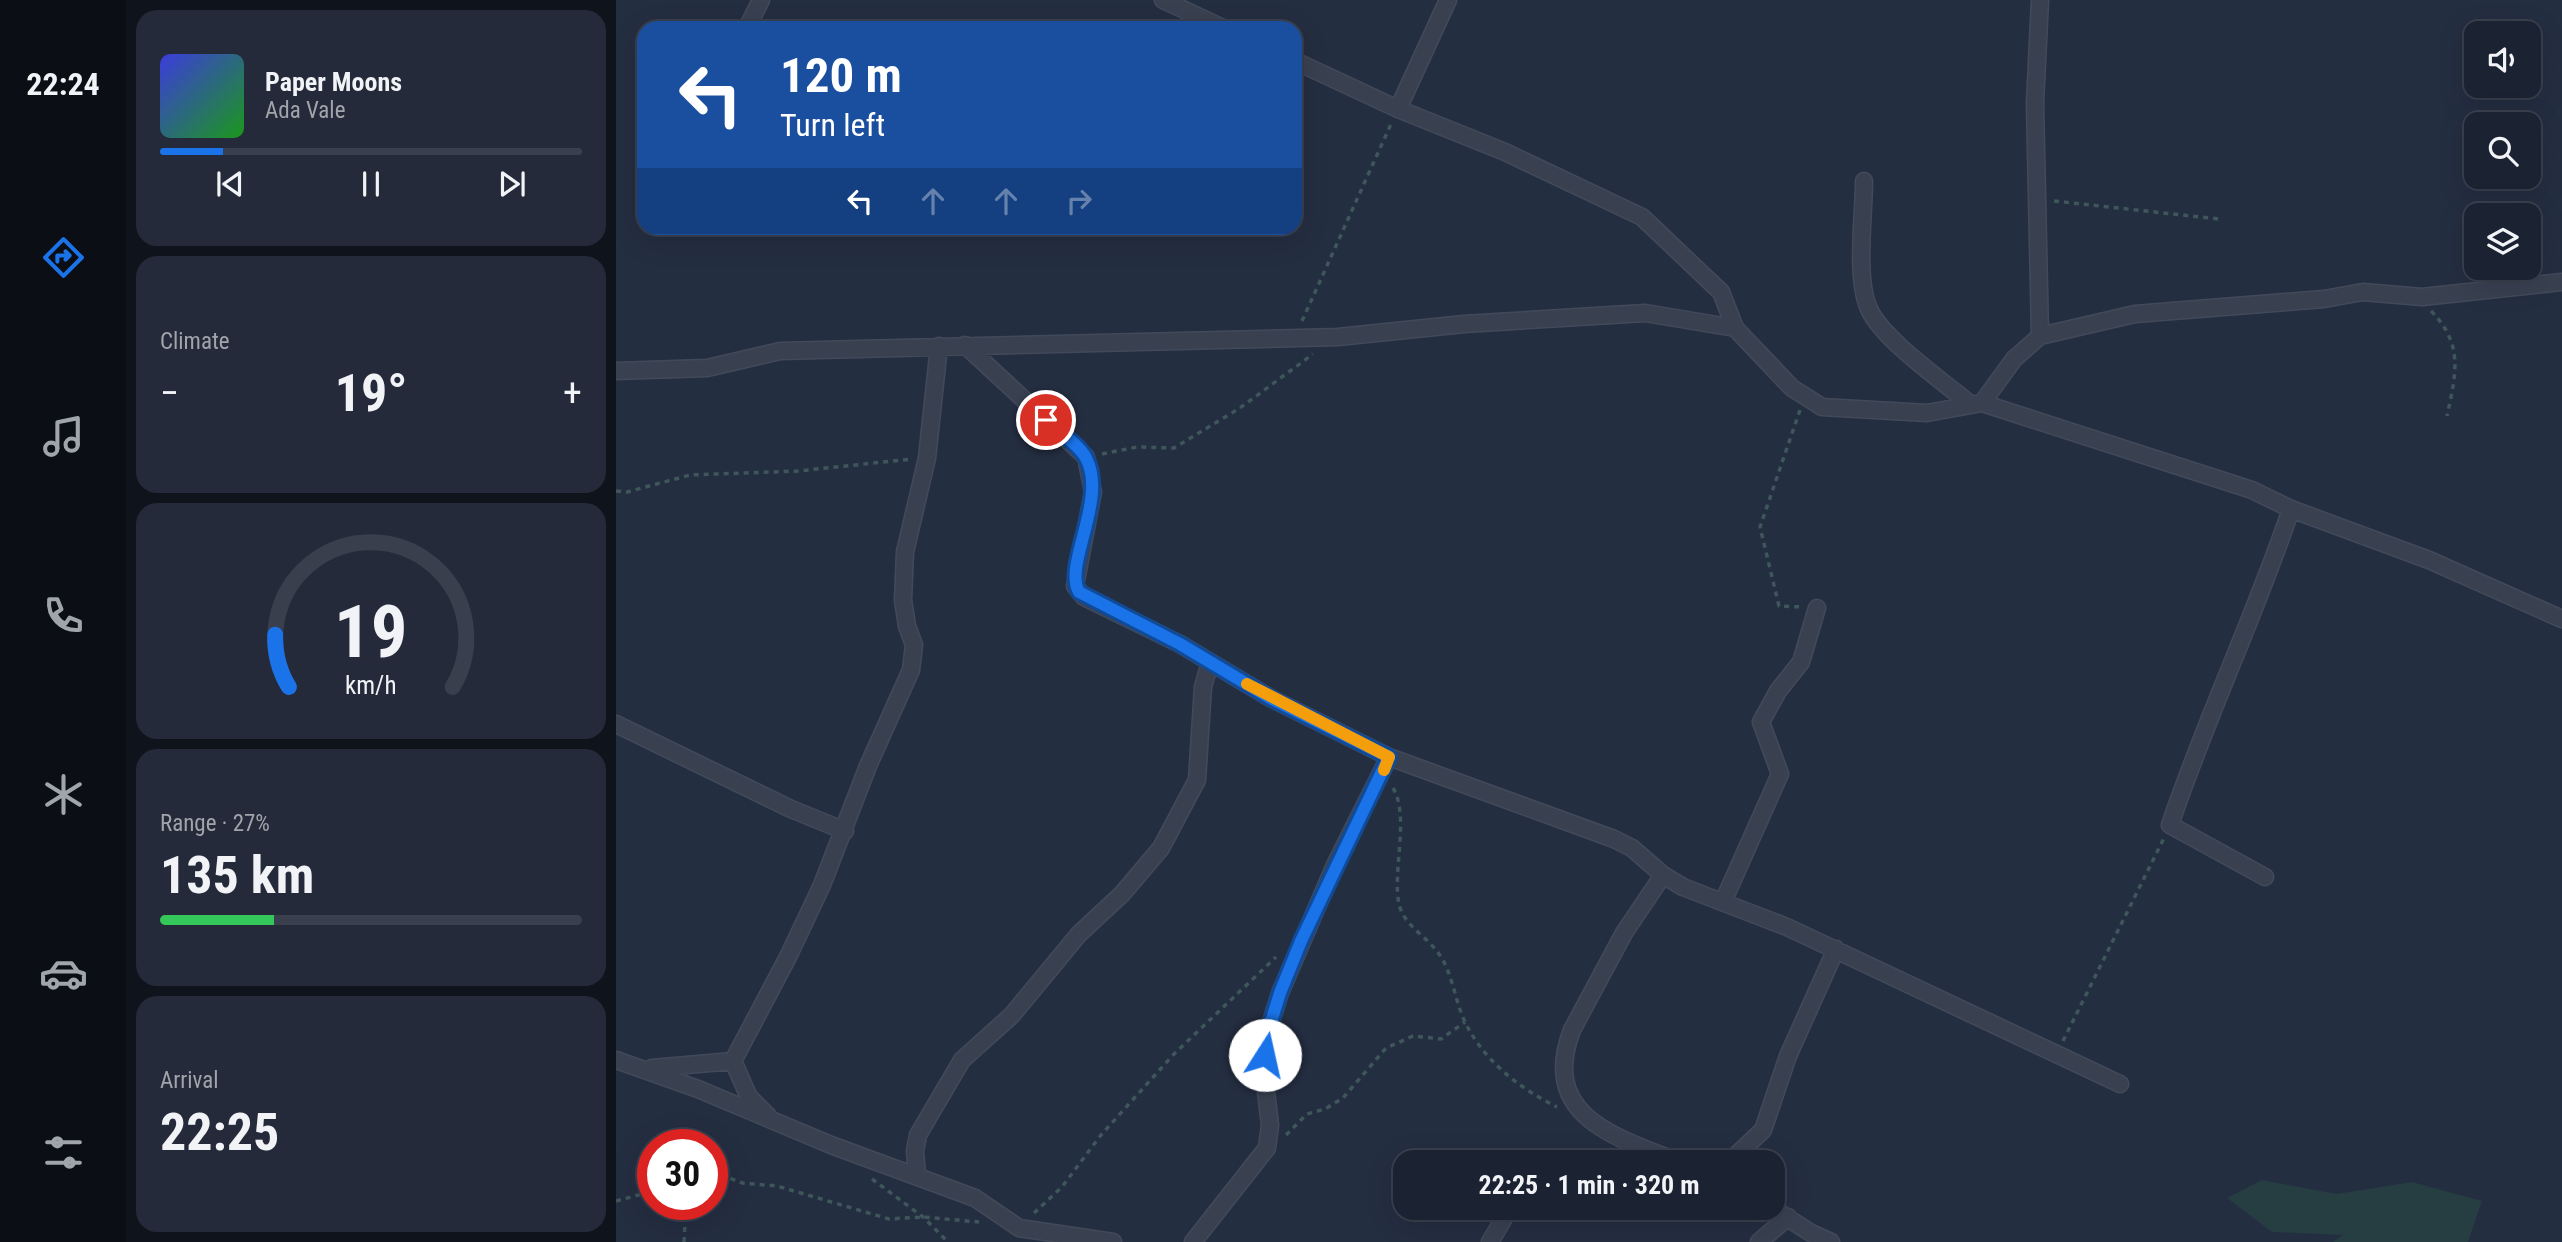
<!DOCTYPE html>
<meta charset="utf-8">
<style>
:root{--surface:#1b2231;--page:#242a39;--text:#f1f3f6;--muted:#a0a4ab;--line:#393f4d;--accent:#1a73e8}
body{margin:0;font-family:"Roboto Condensed",sans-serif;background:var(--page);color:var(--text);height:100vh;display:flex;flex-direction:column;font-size:26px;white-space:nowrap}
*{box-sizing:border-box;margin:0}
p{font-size:23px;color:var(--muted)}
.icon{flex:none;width:38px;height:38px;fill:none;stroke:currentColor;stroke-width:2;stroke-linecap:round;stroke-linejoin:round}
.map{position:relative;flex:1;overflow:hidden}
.drawer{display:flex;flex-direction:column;gap:10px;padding:10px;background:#0f131b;width:490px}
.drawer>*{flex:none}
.banner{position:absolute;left:21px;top:21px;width:665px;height:214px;border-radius:21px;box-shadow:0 7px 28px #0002,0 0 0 2px var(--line);background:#1a4fa0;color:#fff;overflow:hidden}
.fabs{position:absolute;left:1848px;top:21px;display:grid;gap:14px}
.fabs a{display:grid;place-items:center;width:77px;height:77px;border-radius:14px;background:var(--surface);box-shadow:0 7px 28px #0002,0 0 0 2px var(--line);font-size:35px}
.speed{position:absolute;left:21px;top:1129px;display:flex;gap:14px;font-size:35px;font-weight:700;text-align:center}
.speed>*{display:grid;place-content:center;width:91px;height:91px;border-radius:50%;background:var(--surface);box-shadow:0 7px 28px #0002,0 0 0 2px var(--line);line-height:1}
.speed .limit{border:10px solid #d22;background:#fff;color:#111}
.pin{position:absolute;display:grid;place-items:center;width:60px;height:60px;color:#fff;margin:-30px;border:4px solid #fff;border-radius:50%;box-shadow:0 2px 7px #0007}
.me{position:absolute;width:77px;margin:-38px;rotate:10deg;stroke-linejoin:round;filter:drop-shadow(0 0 5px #0008)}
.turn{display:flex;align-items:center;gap:24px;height:147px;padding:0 28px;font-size:32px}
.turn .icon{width:91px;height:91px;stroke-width:2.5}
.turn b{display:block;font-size:49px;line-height:60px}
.lanes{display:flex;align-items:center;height:66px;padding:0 28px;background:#0003;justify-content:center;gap:35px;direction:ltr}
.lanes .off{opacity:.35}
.big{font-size:52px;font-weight:700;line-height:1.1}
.drawer .tile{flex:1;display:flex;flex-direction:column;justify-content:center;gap:10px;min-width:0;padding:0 24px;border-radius:21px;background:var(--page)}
.drawer .dial{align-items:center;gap:0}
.dial svg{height:182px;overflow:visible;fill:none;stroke:var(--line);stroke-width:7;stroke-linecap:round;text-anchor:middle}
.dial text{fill:var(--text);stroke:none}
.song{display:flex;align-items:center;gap:21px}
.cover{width:84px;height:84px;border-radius:10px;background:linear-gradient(135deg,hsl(240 70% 55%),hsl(120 70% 35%))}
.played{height:7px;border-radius:4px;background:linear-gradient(90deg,var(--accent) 15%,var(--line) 15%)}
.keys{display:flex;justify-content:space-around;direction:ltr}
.heat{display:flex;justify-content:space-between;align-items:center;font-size:38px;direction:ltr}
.charge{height:10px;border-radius:5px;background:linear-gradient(90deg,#34c759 27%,var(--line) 0)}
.trip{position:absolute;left:777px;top:1150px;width:392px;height:70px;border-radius:21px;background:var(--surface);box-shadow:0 7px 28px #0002,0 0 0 2px var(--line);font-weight:700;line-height:70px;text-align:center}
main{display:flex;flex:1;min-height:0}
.dock{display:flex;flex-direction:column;width:126px;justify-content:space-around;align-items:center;background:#0b0e14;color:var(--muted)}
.dock .icon{width:49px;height:49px}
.dock .on{color:var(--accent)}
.dock b{font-size:32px;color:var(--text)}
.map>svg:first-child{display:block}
</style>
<main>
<nav class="dock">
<b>22:24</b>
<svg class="icon on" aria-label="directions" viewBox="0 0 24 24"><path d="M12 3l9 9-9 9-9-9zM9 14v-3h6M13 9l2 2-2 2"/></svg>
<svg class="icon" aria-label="music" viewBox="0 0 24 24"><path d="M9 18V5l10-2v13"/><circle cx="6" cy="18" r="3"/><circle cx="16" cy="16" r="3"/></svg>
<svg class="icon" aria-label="phone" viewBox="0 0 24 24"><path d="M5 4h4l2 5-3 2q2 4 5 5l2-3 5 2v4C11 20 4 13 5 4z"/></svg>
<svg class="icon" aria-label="climate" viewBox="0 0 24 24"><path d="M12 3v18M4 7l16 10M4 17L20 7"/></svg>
<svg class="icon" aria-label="car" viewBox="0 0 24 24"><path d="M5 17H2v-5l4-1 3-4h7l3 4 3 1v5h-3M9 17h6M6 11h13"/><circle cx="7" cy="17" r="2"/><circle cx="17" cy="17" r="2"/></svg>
<svg class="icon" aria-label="filters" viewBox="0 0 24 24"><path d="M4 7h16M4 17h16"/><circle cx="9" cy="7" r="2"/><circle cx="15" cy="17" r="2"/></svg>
</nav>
<section class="drawer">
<div class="tile">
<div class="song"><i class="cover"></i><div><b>Paper Moons</b><p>Ada Vale</p></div></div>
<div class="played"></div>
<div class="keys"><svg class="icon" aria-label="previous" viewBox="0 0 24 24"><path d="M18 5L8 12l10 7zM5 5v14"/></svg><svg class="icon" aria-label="pause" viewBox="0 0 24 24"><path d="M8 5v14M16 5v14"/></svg><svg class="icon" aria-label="next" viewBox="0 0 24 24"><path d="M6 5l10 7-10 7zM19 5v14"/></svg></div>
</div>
<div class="tile"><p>Climate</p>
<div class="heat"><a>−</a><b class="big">19°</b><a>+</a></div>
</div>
<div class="tile dial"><svg viewBox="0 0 100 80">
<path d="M14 69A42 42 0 1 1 86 69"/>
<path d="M14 69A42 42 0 0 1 8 46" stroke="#1a73e8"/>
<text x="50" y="56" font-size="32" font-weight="700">19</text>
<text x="50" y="72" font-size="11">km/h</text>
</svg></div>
<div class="tile"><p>Range · 27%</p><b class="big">135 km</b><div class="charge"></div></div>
<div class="tile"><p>Arrival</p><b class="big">22:25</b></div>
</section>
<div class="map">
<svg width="1946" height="1242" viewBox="0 0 1946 1242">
<rect width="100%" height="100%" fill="#242e41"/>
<!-- green -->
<path fill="#263d42" d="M1646,1180L1720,1194L1796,1182L1866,1201L1852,1242H1717L1727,1235L1656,1232L1611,1198Z"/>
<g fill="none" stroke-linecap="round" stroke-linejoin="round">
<defs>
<path id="street" d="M547,0L607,28
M131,28L145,0
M679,61L782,109L889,152L1026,217L1105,292L1119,328
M782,109L832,0
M1248,181C1248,216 1239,278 1253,309C1266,339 1328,382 1354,404
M1424,336L1419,103L1424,0
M349,345L470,457L477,492L459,586L468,597L564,644L656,699L773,757L998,839L1016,848L1047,875L1067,887L1171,927L1504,1084
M0,371L91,368L164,351L722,337L848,324L1029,313L1119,328L1176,388L1206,407L1311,413L1366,403L1398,359L1424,336L1519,314L1708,299L1747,292L1806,297L1946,282
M1366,403L1636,490L1675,509L1813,560L1946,619
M0,724L175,809L229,831
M1047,875L1008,933L956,1030C923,1116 999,1137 1063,1162
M1649,877L1554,825C1590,718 1639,616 1675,509
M1107,902L1164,774L1145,722L1162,691L1185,662L1201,608
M0,1060L82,1089L215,1145L359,1198L403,1228L497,1242
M36,1068L117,1061
M152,1116L133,1097L117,1061L172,957L206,885L252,766L295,670L298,645L291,626L287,600L289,552L311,458L323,346
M1113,1162L1147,1130L1172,1056L1220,949
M301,1175L299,1151L302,1135L346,1060L396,1015L463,934L506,894L545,848L581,780L587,687L594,662
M1156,1208L1195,1233L1215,1242
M577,1242L651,1148L654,1125L648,1075L651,1035L664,993L719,865L773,757
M874,1242L894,1208
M1143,1242L1172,1217"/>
</defs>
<!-- street casing -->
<use href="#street" stroke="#424a5a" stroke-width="19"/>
<!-- path -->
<path stroke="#3f565a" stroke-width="3.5" stroke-dasharray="5 5" stroke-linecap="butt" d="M1438,201L1603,219
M1815,311C1848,344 1840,374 1831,416
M686,321L775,124
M1184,410L1144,527L1163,606L1186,607
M486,454L521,447L558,448L624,408L697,354
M0,491L11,492L74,475L182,471L296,459
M777,788C794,816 776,872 783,904C788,927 813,937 825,957C837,976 839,1001 849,1022C868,1061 903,1088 941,1107
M1447,1041L1548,838
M670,1135L691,1114L709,1109L727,1098L770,1048L797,1036L825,1039L849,1022
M96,1171L126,1183L161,1186L273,1219L307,1217L363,1222
M256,1179L307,1217L332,1242
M0,1201L37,1191
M418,1213L446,1187L485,1135L558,1054L660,957
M68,1242L70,1204"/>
<!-- street -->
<use href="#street" stroke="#394151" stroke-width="16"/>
</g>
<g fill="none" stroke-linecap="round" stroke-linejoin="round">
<defs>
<path id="route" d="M430,420C441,431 463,444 470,458C492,499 447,565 463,592L564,644L656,699L773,757L685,941L664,993L651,1035L649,1055"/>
</defs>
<!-- route casing -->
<use href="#route" stroke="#114b97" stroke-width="18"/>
<!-- route -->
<use href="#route" stroke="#1a73e8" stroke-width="12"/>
<!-- slow -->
<path stroke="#f59e0b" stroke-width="12" d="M631,684L773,757L768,770"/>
</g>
</svg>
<div class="fabs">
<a><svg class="icon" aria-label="sound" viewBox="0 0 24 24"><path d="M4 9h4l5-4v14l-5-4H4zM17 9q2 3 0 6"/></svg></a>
<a><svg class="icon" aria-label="search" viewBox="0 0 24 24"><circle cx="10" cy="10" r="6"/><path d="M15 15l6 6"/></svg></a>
<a><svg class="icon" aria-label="layers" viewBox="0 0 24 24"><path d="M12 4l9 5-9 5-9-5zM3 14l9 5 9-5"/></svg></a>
</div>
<div class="speed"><div class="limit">30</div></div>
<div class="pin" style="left:430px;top:420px;background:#d93025"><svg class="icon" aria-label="arrive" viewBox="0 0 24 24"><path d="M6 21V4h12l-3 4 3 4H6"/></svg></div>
<svg class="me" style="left:649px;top:1055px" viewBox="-20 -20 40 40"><circle r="19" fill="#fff"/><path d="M0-13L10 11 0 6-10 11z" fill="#1a73e8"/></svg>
<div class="trip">22:25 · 1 min · 320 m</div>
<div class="banner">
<div class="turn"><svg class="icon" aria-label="left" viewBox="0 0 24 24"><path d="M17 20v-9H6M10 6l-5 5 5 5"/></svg><div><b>120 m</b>Turn left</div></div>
<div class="lanes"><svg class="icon" aria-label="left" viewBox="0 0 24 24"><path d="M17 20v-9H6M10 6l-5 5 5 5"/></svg><svg class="icon off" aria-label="ahead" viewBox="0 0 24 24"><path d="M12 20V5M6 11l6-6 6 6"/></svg><svg class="icon off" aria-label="ahead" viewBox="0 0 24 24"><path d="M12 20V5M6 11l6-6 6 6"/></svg><svg class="icon off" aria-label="right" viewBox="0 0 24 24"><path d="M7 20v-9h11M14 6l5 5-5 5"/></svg></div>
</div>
</div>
</main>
